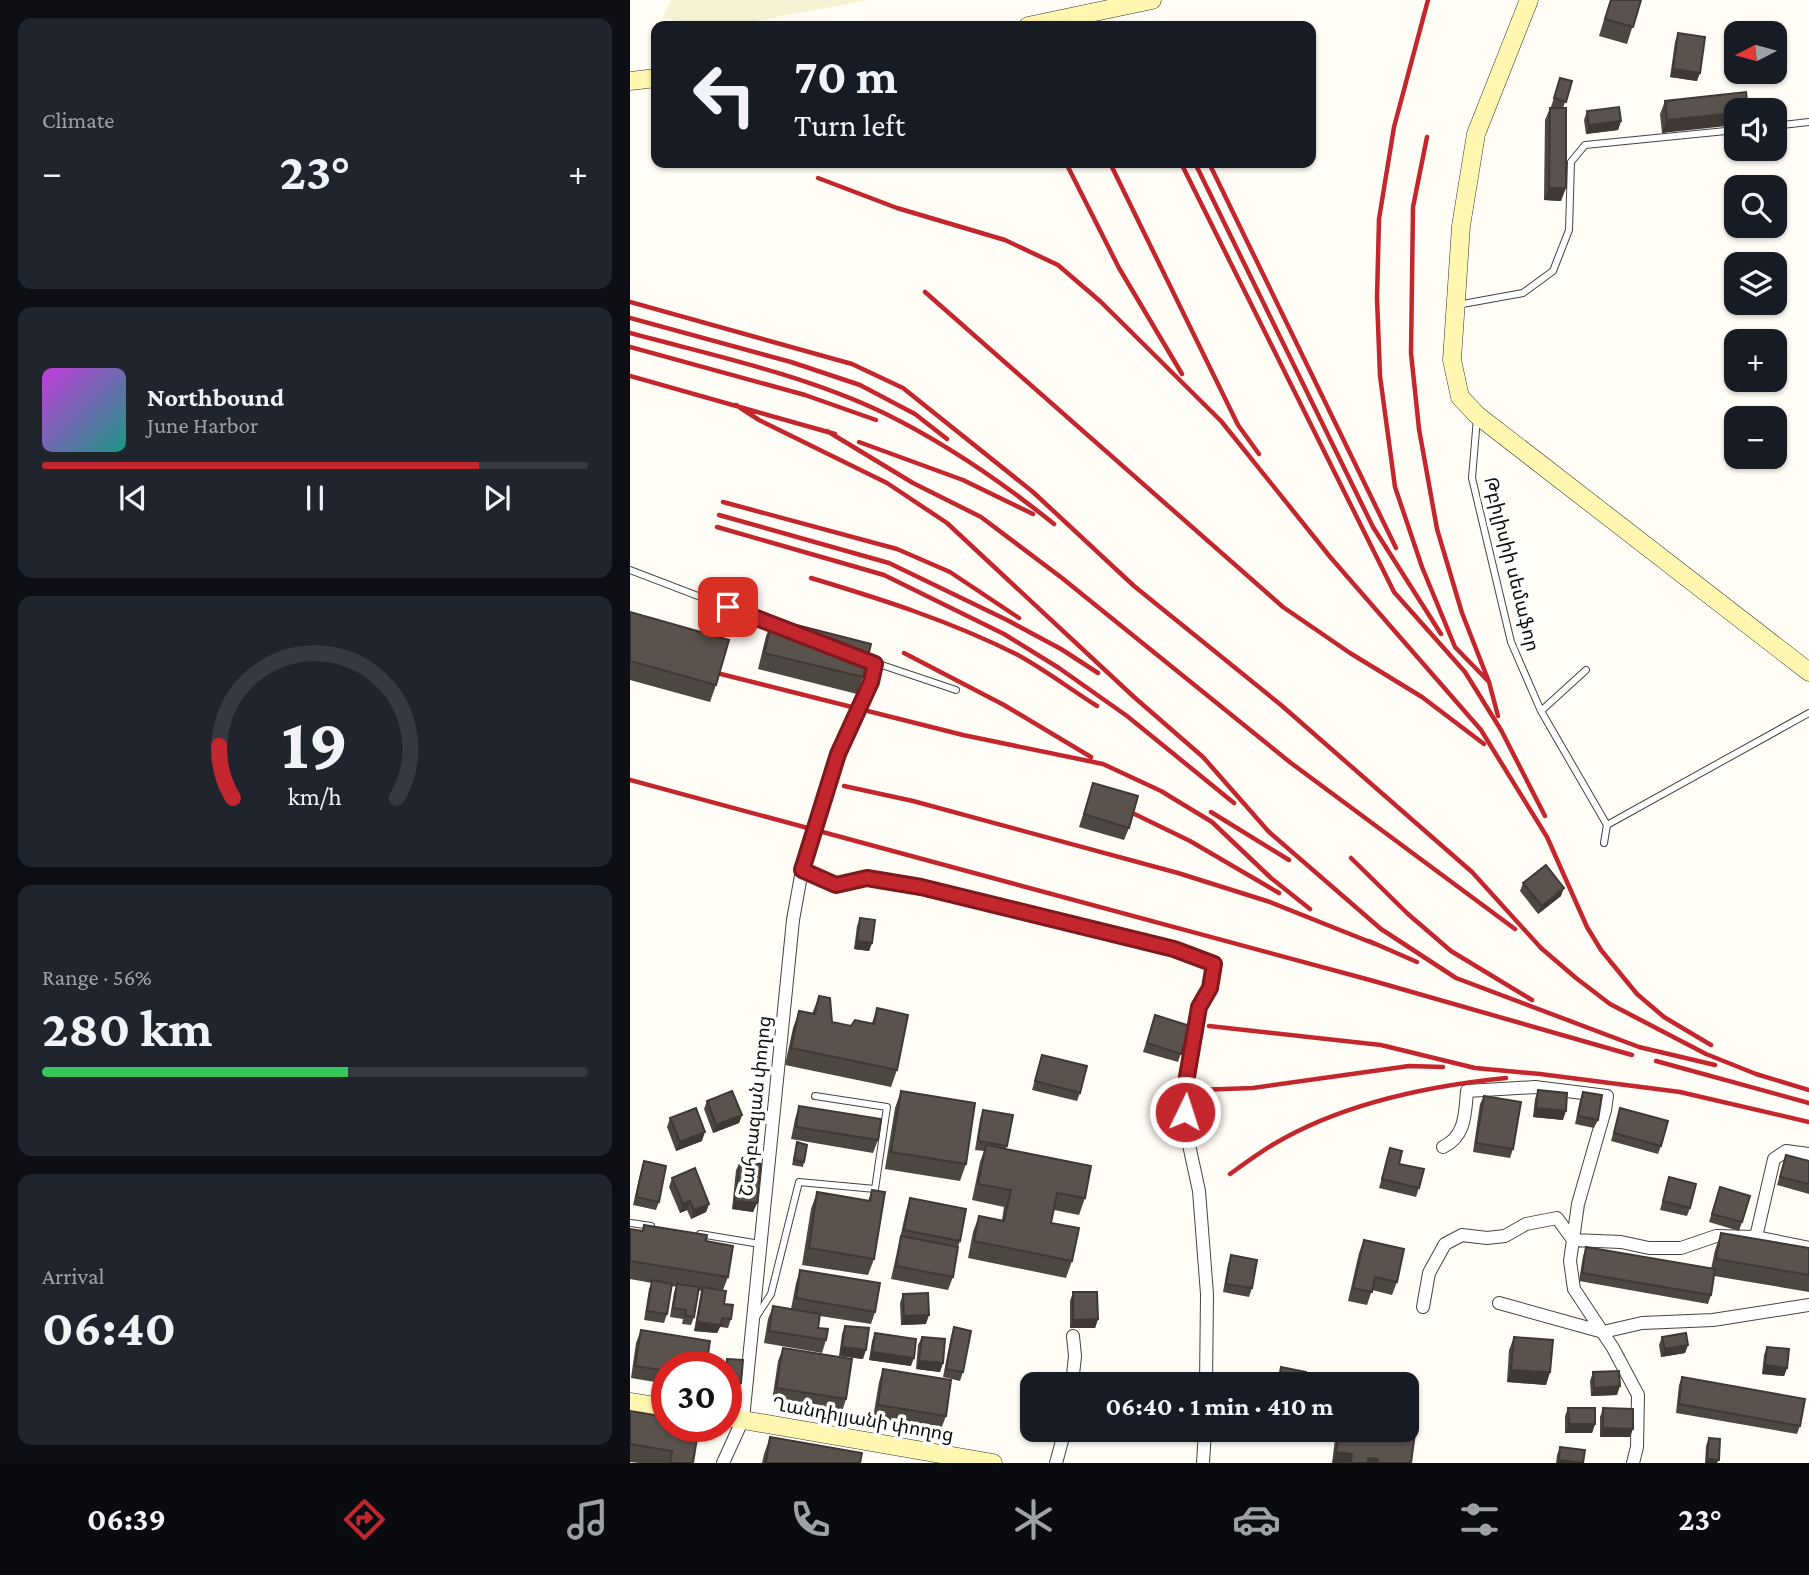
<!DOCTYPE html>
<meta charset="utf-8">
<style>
:root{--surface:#171b24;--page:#20242c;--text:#f1f3f6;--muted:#9ea1a6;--line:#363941;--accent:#c4262e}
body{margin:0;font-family:"Crimson Pro","Noto Sans Armenian",serif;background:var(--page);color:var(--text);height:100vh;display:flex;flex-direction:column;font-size:26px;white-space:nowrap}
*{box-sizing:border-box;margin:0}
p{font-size:23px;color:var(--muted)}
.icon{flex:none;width:38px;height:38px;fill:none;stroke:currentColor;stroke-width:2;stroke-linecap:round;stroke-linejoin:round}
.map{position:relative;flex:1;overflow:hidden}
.panel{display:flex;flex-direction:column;gap:18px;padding:18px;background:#0d0f14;width:630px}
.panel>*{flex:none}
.hud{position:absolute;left:21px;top:21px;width:665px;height:147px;border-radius:14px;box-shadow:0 2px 5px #0004;background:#171b24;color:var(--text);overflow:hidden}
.needle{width:46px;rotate:264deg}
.buttons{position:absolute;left:1094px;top:21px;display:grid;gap:14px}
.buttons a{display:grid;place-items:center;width:63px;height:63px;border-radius:14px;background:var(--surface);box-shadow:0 2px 5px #0004;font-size:35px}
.speed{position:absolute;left:21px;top:1351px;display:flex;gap:14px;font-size:35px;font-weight:700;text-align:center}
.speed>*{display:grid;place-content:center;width:91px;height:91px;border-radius:50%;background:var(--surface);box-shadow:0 2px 5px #0004;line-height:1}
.speed .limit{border:10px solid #d22;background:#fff;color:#111}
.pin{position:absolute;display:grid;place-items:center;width:60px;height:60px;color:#fff;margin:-30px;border-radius:14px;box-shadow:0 4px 10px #0006}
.me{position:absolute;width:77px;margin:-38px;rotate:4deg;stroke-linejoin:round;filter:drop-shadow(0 0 5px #0008)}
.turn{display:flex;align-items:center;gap:24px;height:147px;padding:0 28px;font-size:32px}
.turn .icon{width:91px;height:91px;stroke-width:2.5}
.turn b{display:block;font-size:49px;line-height:60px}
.big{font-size:52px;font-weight:700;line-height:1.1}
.panel .card{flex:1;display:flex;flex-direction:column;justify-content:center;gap:10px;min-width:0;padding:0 24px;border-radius:14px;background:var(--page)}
.panel .dial{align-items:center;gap:0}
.dial svg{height:182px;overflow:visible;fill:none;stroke:var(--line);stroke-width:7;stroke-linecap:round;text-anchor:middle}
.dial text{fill:var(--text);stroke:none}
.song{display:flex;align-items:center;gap:21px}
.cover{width:84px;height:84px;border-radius:10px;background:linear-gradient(135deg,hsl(290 70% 55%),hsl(170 70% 35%))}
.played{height:7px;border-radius:4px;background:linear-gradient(90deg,var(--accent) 80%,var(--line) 80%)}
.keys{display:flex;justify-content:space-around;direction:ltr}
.heat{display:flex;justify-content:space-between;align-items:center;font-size:38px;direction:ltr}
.charge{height:10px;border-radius:5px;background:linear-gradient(90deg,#34c759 56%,var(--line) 0)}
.trip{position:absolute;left:390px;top:1372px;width:399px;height:70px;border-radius:14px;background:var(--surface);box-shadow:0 2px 5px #0004;font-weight:700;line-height:70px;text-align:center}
.tabs{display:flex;height:112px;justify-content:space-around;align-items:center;background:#090b0e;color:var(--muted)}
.tabs .icon{width:49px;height:49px}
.tabs .current{color:var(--accent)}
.tabs b{font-size:32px;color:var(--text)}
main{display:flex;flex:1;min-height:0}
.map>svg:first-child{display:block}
</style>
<main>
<section class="panel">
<div class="card"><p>Climate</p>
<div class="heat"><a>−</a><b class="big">23°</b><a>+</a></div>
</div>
<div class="card">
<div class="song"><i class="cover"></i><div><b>Northbound</b><p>June Harbor</p></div></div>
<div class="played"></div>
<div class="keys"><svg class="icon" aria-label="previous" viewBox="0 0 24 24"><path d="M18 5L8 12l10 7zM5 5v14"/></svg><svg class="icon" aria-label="pause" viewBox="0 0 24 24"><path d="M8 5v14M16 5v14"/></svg><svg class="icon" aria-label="next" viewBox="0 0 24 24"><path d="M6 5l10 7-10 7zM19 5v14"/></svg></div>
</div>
<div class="card dial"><svg viewBox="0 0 100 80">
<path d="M14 69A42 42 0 1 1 86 69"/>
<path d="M14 69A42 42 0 0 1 8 46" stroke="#c4262e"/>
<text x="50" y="56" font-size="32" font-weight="700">19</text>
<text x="50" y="72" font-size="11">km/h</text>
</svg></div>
<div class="card"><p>Range · 56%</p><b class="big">280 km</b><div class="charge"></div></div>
<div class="card"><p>Arrival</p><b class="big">06:40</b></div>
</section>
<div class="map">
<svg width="1179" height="1463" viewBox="0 0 1179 1463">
<rect width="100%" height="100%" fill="#fffdf5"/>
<!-- farmland -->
<path fill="#f6f3d4" d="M41,0H239L99,26H77L32,18Z"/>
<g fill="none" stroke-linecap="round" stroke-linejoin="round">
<defs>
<path id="lane" d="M1144,126L1179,122
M827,305L893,293L923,271L939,230L941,162L955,145L1106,130
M847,418L842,478L881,642L911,711L977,825
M0,570L149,627
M231,658L326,690
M911,711L956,670
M208,754L241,682L245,664
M974,843L977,825L1179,713
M1,1223L21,1226
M70,1234L130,1244
M126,1317L141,1294L169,1182L245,1189L257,1107L185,1096"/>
<path id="street" d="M172,870L206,885L237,878L291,886L544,949L584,964L580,988L569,1007L554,1094L556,1131L569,1191L577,1294L576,1384
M813,1147C836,1136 835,1113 837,1091L905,1087L977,1096L975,1110L948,1204L940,1261L944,1289L983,1348L1008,1395L1007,1447L1003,1463
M1126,1237L1179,1248
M869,1303L973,1332L1012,1323L1083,1320L1179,1305
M793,1307L799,1273L815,1244L832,1235L857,1238L875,1236L896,1224L927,1218L943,1240L991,1242L1019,1248H1051L1086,1236L1126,1237L1144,1159L1156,1151L1179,1154
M442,1384L445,1356L443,1336
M93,1463L113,1419L163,920L172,870L208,754
M426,1463L435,1430
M573,1463L575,1430"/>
<path id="secondary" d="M899,0L846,134L831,226L822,360L830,397L847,415L1179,672
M398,26L522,0
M0,81L26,78
M0,1402L37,1408
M96,1417L363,1463"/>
</defs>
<!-- lane casing -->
<use href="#lane" stroke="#444" stroke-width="8"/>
<!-- street casing -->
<use href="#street" stroke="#444" stroke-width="14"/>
<!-- secondary casing -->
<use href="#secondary" stroke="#333" stroke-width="19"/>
<!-- lane -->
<use href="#lane" stroke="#fff" stroke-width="6"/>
<!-- street -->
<use href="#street" stroke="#fff" stroke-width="12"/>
<!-- secondary -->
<use href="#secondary" stroke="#fff6b0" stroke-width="18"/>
<!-- rail -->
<path stroke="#c4262e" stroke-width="4.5" d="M798,0L764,127L749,219L747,298L750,376L765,487L792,567L825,647L859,682
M797,137L783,207L781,353L789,429L807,529L832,613L859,682L868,716
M436,163L489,268L552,374
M480,163L608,425L629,454
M551,163L764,592L835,672L871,730L915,816
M565,163L743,527L811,634
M579,163L766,548
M188,178L267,208L375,240L428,265L471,302L591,421L701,558L851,730L917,837L957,927L971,950L1007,994L1034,1017L1081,1045
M295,292L653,607L720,653L792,697L854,744
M0,302L222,364L273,388L403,492L504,586L651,705L842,872L911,948L946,978L980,1004L1076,1054L1126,1074L1179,1090
M0,318L161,362L230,385L285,414L317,439
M0,333C85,356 175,375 254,413C315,443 372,482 424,524
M0,347L175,395L246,420
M0,376L205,434
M106,405L129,420L257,483L317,523L504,697L573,757L639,832L751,929L826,978L1009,1047L1085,1065
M197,431L283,483L351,517L432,578L661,763L885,929
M229,442L333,480L403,514
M93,502L267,549L320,572L389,618
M89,515L259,563L377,620L431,649L468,673
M87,527L254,575L374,634L429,668L497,716L604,803
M181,578C251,599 320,621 386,654C414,669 440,689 467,706
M274,653L374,705L461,757
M71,669L333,735L473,764L531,791L582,822L641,878L680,909
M0,780L740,980L1002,1055
M214,786L283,801L548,873L640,902L745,944
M486,805L560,841L649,893
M581,812L659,860
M721,858L778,914L821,951L902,1000
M739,941L787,962
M579,1026L751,1045L845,1068L910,1074L1050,1092L1179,1122
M1026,1061L1179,1103
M566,1090L623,1088L779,1066L813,1067
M600,1174C614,1164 629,1153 644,1144C713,1103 797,1086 876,1078"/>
</g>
<!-- wall -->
<path fill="#4d4742" d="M980,0H1011L997,44L969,36Z
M1048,33L1067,81L1040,77L1045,42Z
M930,78L942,81L933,108L931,201L914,200L915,120L920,108H924L921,107Z
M1035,101L1118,110L1032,133L1030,114Z
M957,111L991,121L988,130L956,134L954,120Z
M0,612L86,685L80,702L0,680Z
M143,619L233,677L227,694L128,669L136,636Z
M463,783L499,828L494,840L449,827Z
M893,883L931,896L908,914L890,891Z
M230,918L242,943L239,951L224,949L227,926Z
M189,996L202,1022L221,1026L242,1023L247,1008L267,1070L261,1087L155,1065L163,1028L169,1011L182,1014Z
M522,1024L560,1026L548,1062L513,1052Z
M412,1055L450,1093L447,1101L402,1090Z
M908,1090L933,1120L903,1117L905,1099Z
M271,1091L336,1164L330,1181L255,1169L265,1108Z
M953,1092L968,1120L964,1128L945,1124L950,1100Z
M854,1096L883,1149L880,1158L843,1152L850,1104Z
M77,1101L112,1115L109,1123L83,1133L74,1109Z
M169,1106L248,1140L243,1153L161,1139L165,1119Z
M990,1108L1031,1146L1028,1154L981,1141Z
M353,1110L377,1146L376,1149L455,1198L449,1215L424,1210L421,1223L442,1261L436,1278L338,1258L343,1232L349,1216L372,1220L374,1207L342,1200L350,1162L354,1151L345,1150L350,1119Z
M40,1118L72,1141L46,1151L37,1127Z
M167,1142L174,1162L173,1167L162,1165Z
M760,1148L769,1164L789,1188L786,1197L749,1188Z
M1156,1155L1179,1161V1194L1147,1185Z
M14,1161L29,1202L26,1210L3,1205L11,1170Z
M110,1162L127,1203L123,1212L102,1209L106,1170Z
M1039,1177L1060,1208L1057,1216L1030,1210Z
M42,1178L79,1204L76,1212L61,1219L57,1210L50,1213L39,1187Z
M242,1190L244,1259L238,1275L172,1265L181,1209L187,1192L238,1201Z
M1087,1196L1112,1222L1109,1231L1079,1222Z
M280,1198L330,1241L328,1247L323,1277L318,1290L261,1279L276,1211Z
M14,1225L76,1241L98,1277L93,1290L94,1304L101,1319L98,1328L90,1327L87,1333L64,1331L71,1291L68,1290L64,1317L61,1325L52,1324L53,1319L40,1317L44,1292L46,1287L42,1286L37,1314L34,1323L14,1320L19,1289L22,1283L0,1279V1229L12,1231Z
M1091,1233L1179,1248V1292L1084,1276L1081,1295L1078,1304L949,1281L953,1256L956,1247L1081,1269L1085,1250Z
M734,1240L767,1282L762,1295L742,1290L737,1305L718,1301L729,1253Z
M601,1255L622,1288L619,1297L593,1292L598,1264Z
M170,1270L245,1312L241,1324L190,1316L188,1328L196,1340L192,1353L134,1343L138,1319L143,1306L161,1309L166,1283Z
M443,1292L468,1319L465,1328H440V1301Z
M273,1294L296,1324L271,1325L270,1303Z
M215,1326L233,1359L209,1356L212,1334Z
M324,1327L333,1372L330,1381L313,1377L321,1336Z
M11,1330L37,1367V1384L1,1378L6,1343Z
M245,1333L281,1366L239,1360L242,1341Z
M292,1337L313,1363L310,1372L286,1369L288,1345Z
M884,1337L920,1372L916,1385L877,1382L879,1350Z
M1032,1337L1058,1345L1055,1353L1031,1357L1029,1345Z
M1137,1347L1157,1368L1154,1376L1132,1374L1134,1355Z
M153,1348L216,1399L212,1412L142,1401L148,1361Z
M253,1369L316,1416L311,1429L243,1418L249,1382Z
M963,1372L987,1395L961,1396L960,1381Z
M1052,1377L1170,1426L1167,1434L1046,1413L1049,1385Z
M938,1408L965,1424L962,1433H935V1416Z
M973,1408L1000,1437H970V1417Z
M0,1411L63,1463H9L0,1462Z
M708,1430H734L755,1433L756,1430L781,1463H702L705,1439Z
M140,1437L230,1463H132L134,1454Z
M1079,1438L1087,1463H1075L1076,1446Z
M930,1447L953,1463H926L927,1455Z"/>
<!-- shaded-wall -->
<path fill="#3f3936" d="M1043,69L1070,73L1067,81L1040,77Z
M1106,113V125L1032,133L1037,120Z
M991,121L988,130L956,134L959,125Z
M919,188H936L931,201L914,200Z
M934,888L931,896L908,914L912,906Z
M227,941L242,943L239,951L224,949Z
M906,1108L936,1111L933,1120L903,1117Z
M112,1115L109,1123L83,1133L86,1125Z
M75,1132L72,1141L46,1151L50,1142Z
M60,1201L57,1210L50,1213L53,1204Z
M105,1201L127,1203L123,1212L102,1209Z
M79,1204L76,1212L61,1219L64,1210Z
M299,1315L296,1324L271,1325L274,1316Z
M468,1319L465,1328H440L443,1320Z
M67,1322L91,1325L87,1333L64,1331Z
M1058,1345L1055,1353L1031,1357L1035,1349Z
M212,1347L236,1350L233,1359L209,1356Z
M242,1352L284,1358L281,1366L239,1360Z
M289,1361L313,1363L310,1372L286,1369Z
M1135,1365L1157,1368L1154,1376L1132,1374Z
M881,1370L920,1372L916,1385L877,1382Z
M96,1381L111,1383L108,1391L96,1390Z
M990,1386L987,1395L961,1396L964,1388Z
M939,1424H965L962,1433H935Z
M973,1428L1003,1429L1000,1437H970Z
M706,1452L722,1454L719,1463H702Z
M738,1458L748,1459L746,1463H737Z
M1077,1459L1089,1460L1087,1463H1076Z
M929,1460L947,1463H928Z"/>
<!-- building -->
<path fill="#5a524d" stroke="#3f3936" stroke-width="2" d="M981,0H1011L1003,27L975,19Z
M1048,33L1075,37L1070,73L1043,69Z
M930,78L942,81L936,102L924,98Z
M1116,92L1118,110H1106V113L1037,120L1035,101Z
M989,107L991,121L959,125L957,111Z
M920,108H936V188H919Z
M0,612L99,640L86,685L0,661Z
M143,619L241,644L233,677L134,653Z
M463,783L508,796L499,828L454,814Z
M916,865L934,888L912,906L893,883Z
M230,918L245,920L242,943L227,941Z
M189,996L200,998L202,1022L221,1026L225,1020L244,1024L247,1008L278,1015L267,1070L161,1048L169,1011L185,1014Z
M525,1015L560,1026L551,1054L517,1043Z
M412,1055L457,1066L450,1093L405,1081Z
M908,1090L937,1093L936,1111L906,1108Z
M102,1091L112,1115L86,1125L77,1101Z
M271,1091L345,1103L336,1164L261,1152Z
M953,1092L972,1095L968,1120L948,1116Z
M854,1096L891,1102L883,1149L846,1143Z
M169,1106L251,1119L248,1140L166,1127Z
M66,1108L75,1132L50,1142L40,1118Z
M990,1108L1038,1121L1031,1146L984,1133Z
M353,1110L383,1115L377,1146L348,1141Z
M167,1142L177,1145L174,1162L164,1160Z
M356,1145L461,1166L455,1198L427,1193L421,1223L449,1228L442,1261L344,1241L349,1216L374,1221L381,1190L348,1184Z
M760,1148L772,1151L769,1164L794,1169L789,1188L752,1179Z
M1156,1155L1179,1161V1184L1150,1177Z
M14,1161L36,1166L29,1202L6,1197Z
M110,1162L131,1164L127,1203L105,1201Z
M65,1168L79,1204L64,1210L60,1201L53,1204L42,1178Z
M1039,1177L1066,1184L1060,1208L1033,1201Z
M1090,1187L1120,1196L1112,1222L1082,1214Z
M242,1190L255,1192L244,1259L179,1248L187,1192L240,1201Z
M280,1198L336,1209L330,1241L274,1230Z
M14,1225L77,1235L76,1241L103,1246L98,1277L0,1261V1229L13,1231Z
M1091,1233L1179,1248V1275L1086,1259Z
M271,1236L328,1247L323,1277L266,1266Z
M734,1240L774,1249L767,1282L745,1277L742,1292L723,1288Z
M956,1247L1085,1269L1081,1295L952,1273Z
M601,1255L627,1260L622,1288L596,1284Z
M170,1270L250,1283L245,1312L166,1298Z
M22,1280L42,1284L37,1314L17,1311Z
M47,1284L69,1287L64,1317L55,1315L56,1310L43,1308Z
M73,1287L96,1291L94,1304L103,1305L101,1319L92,1318L91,1325L67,1322Z
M443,1292H467L468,1319L443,1320Z
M298,1293L299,1315L274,1316L273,1294Z
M143,1306L190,1314L188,1328L198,1329L196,1340L139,1331Z
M215,1326L239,1328L236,1350L212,1347Z
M324,1327L341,1331L333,1372L316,1369Z
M11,1330L80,1341L76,1367H37V1371L5,1366Z
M245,1333L286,1339L284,1358L242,1352Z
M1056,1333L1058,1345L1035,1349L1032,1337Z
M292,1337L315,1339L313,1363L289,1361Z
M884,1337L923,1340L920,1372L881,1370Z
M1137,1347L1159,1349L1157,1368L1135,1365Z
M153,1348L222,1359L216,1399L146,1388Z
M97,1359L113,1360L111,1383L96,1381Z
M651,1367L676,1372L674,1384H648Z
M253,1369L321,1380L316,1416L248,1405Z
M989,1371L990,1386L964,1388L963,1372Z
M1052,1377L1175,1399L1170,1426L1049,1404Z
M938,1408H965V1424H939Z
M973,1408L1003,1409V1429L973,1428Z
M0,1411L37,1417V1426H69L63,1463H40L42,1451L0,1444Z
M709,1430H734L756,1433L757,1430H761L785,1433L781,1463H747L748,1459L738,1458V1463H721L722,1454L706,1452Z
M140,1437L232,1453L230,1463H136Z
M1079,1438L1090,1439L1089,1460L1077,1459Z
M930,1447L955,1450L953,1463L929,1460Z"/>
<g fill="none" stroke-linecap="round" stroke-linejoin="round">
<defs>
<path id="route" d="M98,607L245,664L241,682L208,754L172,870L206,885L237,878L291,887L544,949L584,964L580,988L569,1007L554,1094L555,1112"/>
</defs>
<!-- route casing -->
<use href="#route" stroke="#7f191e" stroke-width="18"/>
<!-- route -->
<use href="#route" stroke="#c4262e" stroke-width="12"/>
</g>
<g text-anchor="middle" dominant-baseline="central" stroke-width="7" stroke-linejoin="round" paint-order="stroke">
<!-- street labels -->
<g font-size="19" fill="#111" stroke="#fff">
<text transform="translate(882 564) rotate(76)">Թբիլիսիի սեմաֆոր</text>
<text transform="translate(125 1106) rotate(-84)">Շահբազյան փողոց</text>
<text transform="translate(233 1419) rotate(10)">Ղանդիլյանի փողոց</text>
</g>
</g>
</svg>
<div class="buttons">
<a><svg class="needle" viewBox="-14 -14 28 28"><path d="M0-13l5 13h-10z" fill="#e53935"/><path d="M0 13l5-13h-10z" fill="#9ea1a6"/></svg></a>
<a><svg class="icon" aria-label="sound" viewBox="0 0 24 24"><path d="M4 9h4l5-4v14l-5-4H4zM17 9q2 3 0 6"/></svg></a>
<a><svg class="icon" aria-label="search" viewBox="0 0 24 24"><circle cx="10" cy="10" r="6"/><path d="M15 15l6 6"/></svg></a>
<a><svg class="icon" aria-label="layers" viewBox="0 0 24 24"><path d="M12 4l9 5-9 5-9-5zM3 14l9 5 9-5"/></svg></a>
<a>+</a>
<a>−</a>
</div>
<div class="speed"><div class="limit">30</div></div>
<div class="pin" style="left:98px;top:607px;background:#d93025"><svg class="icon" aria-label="arrive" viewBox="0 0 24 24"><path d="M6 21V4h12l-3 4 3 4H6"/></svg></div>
<svg class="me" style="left:555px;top:1112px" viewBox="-20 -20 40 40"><circle r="17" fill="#c4262e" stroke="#fff" stroke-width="3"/><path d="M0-11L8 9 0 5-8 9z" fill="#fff"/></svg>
<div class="trip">06:40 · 1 min · 410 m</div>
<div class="hud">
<div class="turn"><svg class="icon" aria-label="left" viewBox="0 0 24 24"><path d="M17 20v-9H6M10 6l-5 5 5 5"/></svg><div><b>70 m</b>Turn left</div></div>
</div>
</div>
</main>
<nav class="tabs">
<b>06:39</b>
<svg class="icon current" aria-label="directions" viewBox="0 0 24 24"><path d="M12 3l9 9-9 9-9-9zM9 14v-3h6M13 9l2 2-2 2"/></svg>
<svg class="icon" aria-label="music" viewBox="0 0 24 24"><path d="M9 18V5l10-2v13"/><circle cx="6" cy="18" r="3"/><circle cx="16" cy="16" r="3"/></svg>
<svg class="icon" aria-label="phone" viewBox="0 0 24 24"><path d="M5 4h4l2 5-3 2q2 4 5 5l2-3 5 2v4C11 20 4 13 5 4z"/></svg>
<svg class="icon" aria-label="climate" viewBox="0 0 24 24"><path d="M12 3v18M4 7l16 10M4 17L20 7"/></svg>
<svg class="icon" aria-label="car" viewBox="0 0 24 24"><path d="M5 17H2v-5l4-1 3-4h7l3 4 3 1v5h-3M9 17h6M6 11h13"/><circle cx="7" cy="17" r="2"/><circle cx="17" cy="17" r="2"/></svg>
<svg class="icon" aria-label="filters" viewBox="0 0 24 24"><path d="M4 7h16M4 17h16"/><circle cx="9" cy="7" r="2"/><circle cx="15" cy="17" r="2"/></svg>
<b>23°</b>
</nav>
